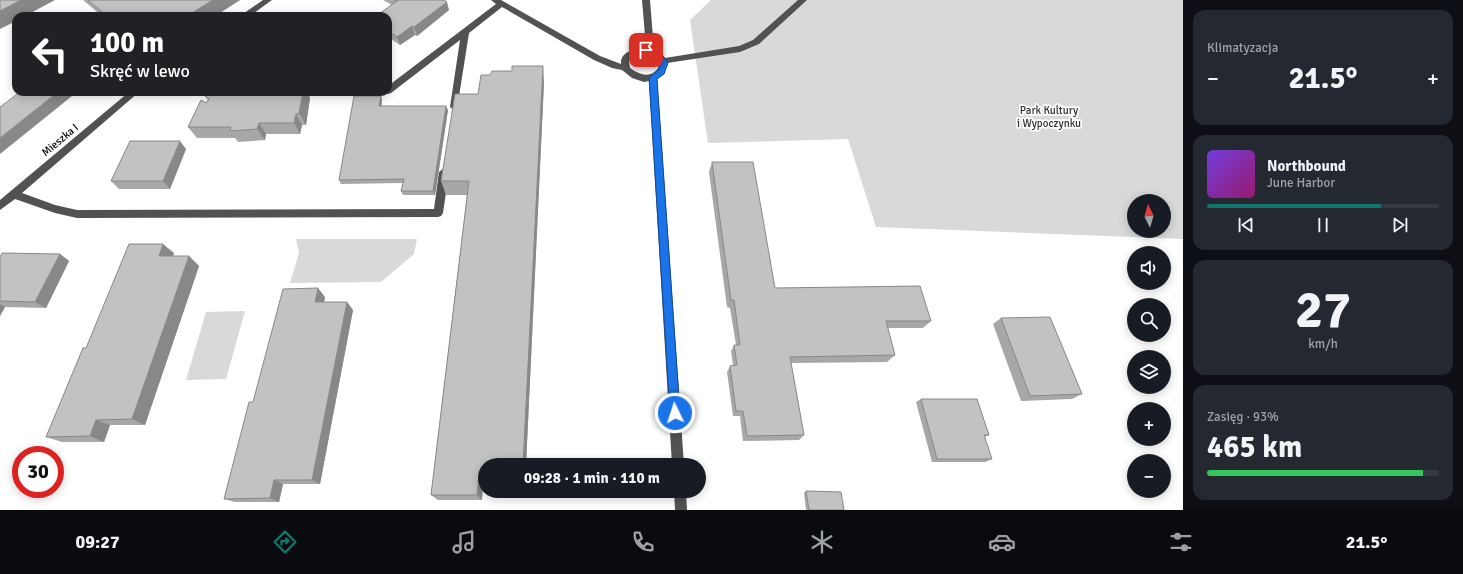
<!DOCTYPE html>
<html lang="pl">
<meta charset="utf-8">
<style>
:root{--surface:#171b24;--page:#242831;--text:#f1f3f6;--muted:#9ea1a6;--line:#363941;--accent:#0f766e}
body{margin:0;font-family:Signika,sans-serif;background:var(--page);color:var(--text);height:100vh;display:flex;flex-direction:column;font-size:15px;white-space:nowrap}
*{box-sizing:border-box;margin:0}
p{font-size:13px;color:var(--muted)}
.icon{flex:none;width:22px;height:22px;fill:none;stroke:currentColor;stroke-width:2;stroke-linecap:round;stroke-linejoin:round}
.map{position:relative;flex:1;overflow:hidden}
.details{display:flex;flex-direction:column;gap:10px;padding:10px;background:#0d0f14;width:280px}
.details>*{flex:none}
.hud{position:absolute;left:12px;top:12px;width:380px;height:84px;border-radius:12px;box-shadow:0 2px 10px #0003;background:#202124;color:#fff;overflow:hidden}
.needle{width:26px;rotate:355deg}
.controls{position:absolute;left:1127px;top:194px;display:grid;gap:8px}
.controls a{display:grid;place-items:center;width:44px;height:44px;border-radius:50%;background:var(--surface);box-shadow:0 2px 10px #0003;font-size:20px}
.speed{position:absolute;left:12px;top:446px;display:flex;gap:8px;font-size:20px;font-weight:700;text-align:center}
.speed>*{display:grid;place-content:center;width:52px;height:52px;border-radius:50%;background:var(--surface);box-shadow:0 2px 10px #0003;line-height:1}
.speed .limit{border:6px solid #d22;background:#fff;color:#111}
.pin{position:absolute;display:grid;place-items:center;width:34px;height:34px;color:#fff;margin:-17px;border-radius:8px;box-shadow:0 2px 6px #0006}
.me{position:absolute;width:44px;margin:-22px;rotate:356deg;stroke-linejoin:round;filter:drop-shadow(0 0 3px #0008)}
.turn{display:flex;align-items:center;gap:14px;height:84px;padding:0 12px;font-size:18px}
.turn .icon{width:52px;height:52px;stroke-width:2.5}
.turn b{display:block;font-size:28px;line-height:34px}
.big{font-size:30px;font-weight:700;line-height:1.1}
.details .tile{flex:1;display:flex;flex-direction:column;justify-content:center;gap:6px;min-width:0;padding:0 14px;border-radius:12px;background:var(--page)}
.details .dial{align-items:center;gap:0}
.dial b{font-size:52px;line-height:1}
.song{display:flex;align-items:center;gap:12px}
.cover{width:48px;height:48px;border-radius:6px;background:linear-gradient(135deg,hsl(260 70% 55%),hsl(320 70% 35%))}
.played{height:4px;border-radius:2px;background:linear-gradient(90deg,var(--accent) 75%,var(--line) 75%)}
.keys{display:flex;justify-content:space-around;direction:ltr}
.heat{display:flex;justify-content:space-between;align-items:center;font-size:22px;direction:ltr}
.charge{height:6px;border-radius:3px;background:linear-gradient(90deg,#34c759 93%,var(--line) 0)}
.trip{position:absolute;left:478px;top:458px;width:228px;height:40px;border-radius:20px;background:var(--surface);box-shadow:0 2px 10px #0003;font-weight:700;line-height:40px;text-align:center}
.tabs{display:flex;height:64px;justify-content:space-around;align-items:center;background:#090b0e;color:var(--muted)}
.tabs .icon{width:28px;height:28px}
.tabs .active{color:var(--accent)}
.tabs b{font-size:18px;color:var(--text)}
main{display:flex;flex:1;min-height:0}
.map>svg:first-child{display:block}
</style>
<main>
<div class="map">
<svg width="1183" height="510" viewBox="0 0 1183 510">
<rect width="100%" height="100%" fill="#fff"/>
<!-- green -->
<path fill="#d9d9d9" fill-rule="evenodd" d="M711,0H1183V239L876,227L848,139L708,143L690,20ZM1134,201H1164V231H1134Z
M296,239H417L414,254L381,282L290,283L299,253Z
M245,311L226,379L186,380L206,312Z"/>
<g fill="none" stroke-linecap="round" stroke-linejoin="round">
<!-- minor -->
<path fill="#525252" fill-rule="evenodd" d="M263,0H272L250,16H240Z
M491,0H501L600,56L621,64C620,51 636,49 646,47L642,0H650L654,50L660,52L665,58L739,46L753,40L798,0H807L759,44L740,52L667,63C667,70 662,75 657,78L684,465H672L649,81L644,82L632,78L622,70L612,68L594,60L502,7L469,33L457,109L454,110L450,107L460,40L391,93L388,94L384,92H388V86L496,4ZM646,53C653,56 658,57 659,67C651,79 640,75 630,68L629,61L635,55Z
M129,92H139L22,193L55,205L77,210L434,209L439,172L444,168L449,172L443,213L441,216L438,217L77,218L55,213L15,199L0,210V200Z
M674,491H686L687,510H675Z"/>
</g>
<!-- wall -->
<path fill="#a7a7a7" d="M83,0H240L215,16H102Z
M383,0H444L449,10L417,36L415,35L400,45L388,37V16L392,5Z
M544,82L526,465H485V482H483L482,500H438L431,495L467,195H446L441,181L478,94Z
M205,92H307L310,98L306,125H302L300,134H266L265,140L238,142L235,138H197L188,127L208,100L204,95Z
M381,96L382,100L381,106L448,110L435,195H403L401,191L403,183L341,184L339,180Z
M186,149L170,189H119L111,181Z
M712,162L775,288L931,321L923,328H887L895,355L887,362L791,363L804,435L799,440L743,441L740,416H733L727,372L730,366L733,365L731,351L734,345H736L730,308L727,307L709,172Z
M174,253L173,256H189L199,266L145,425H110L104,442H62L46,437L86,348Z
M60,254L69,261L46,308L5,307L0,316V257Z
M325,297L324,302L353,310L320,484H283L279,502H235L224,499L253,402Z
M1001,318L1082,394L1072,399L1021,401L993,324Z
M921,399L989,435L984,437L992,459L985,462H932L916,402Z
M806,491L844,510H806L804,493Z"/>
<!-- shaded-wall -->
<path fill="#888" d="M21,0H55L25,16H16V21L0,29V11Z
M213,0H240L215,16H187Z
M447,2L449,10L417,36L414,27Z
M412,26L415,35L400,45L397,37Z
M543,66L544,82L526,465H523Z
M58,92H77L0,154V138Z
M303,92H307L310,98L306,125L299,113Z
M381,96L382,100L381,110L379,106Z
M446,106L448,110L435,195L433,191Z
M296,114L302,125L300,134L294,123Z
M259,123L266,134L265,140L257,129Z
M180,141L186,149L170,189L163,181Z
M163,244L174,253L169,266L159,256Z
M60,254L69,261L46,308L35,302Z
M189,256L199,266L145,425L132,419Z
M318,288L325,297L322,311L315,302Z
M347,302L353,310L320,484L312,480Z
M0,304L5,307L0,316Z
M96,420L110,425L104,442L90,436Z
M479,476L483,482L482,500L477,495Z
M274,480L283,484L279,502L270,498Z"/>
<!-- building -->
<path fill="#c2c2c2" stroke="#888" d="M0,0H21L0,11Z
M88,0H213L187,16H107Z
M395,0H444L447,2L414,27L412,26L397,37L388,31V16H376L397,1Z
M512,66H543L523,465H485V476H479L477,495H431L469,181H441L455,94H478L481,75H490L492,71H512Z
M20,92H58L0,138V107Z
M205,92H303L299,113L296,114L294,123H259L257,129L230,131L231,127H188L201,100L206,103L209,99L204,95Z
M354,96H381L379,106H446L433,191H401L404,179L339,180Z
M130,141H180L163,181H111Z
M712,162H753L775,288L920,286L931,321H886L895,355L790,357L804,435L747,436L743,411H736L730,366L737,365L734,345H740L734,300H731Z
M129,244H163L159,256H189L132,419L96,420L90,436L46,437L83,348H86Z
M2,253L60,254L35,302L0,301V257Z
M318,288L315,302H347L312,480H274L270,498L224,499L249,402H253L283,289Z
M1050,317L1082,394L1030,396L1001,318Z
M921,399H977L989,435H984L992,459H937Z
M806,491L841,492L844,510H809Z"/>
<!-- route -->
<path fill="#1a73e8" stroke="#114b97" d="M646,48L661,53L668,63L664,74L657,79L680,413L678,416L675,418L671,416L670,413L649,78L658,70L660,63L656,57L644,52V49Z"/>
<g text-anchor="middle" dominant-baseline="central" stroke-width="3.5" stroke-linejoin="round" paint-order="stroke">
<!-- park labels -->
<g font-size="11" fill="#303030" stroke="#fff">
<text x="1049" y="110">Park Kultury<tspan x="1049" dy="13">i Wypoczynku</tspan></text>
</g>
<!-- street labels -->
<g font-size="11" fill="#000" stroke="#fff">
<text transform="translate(60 140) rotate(-40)">Mieszka I</text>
</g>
</g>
</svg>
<div class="controls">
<a><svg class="needle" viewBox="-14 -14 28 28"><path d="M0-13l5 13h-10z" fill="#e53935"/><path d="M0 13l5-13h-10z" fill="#9ea1a6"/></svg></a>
<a><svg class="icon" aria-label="sound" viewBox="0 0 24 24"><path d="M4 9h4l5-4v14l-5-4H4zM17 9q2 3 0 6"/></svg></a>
<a><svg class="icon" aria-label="search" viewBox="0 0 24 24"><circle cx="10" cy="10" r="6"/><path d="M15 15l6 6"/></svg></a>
<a><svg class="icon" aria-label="layers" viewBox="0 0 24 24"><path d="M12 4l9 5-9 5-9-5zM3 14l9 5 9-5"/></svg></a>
<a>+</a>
<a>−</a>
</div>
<div class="speed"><div class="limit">30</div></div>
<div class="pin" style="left:646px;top:50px;background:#d93025"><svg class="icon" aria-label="arrive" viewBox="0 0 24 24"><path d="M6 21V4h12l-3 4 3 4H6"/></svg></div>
<svg class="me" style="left:675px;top:413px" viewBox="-20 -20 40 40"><circle r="17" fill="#1a73e8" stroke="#fff" stroke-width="3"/><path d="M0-11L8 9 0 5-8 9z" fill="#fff"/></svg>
<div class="trip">09:28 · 1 min · 110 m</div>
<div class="hud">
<div class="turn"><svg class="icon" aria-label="left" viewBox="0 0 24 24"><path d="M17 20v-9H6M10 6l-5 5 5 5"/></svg><div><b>100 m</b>Skręć w lewo</div></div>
</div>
</div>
<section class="details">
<div class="tile"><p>Klimatyzacja</p>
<div class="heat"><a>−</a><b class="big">21.5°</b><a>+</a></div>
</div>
<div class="tile">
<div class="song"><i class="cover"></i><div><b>Northbound</b><p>June Harbor</p></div></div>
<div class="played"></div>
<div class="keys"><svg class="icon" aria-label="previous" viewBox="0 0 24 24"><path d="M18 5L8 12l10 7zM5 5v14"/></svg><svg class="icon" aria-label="pause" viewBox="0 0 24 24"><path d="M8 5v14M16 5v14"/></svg><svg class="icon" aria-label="next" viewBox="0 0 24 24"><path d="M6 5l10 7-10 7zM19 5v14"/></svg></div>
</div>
<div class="tile dial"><b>27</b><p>km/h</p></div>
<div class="tile"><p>Zasięg · 93%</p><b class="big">465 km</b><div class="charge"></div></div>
</section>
</main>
<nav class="tabs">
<b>09:27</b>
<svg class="icon active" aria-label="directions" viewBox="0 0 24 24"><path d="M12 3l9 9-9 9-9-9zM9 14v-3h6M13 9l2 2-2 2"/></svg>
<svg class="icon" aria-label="music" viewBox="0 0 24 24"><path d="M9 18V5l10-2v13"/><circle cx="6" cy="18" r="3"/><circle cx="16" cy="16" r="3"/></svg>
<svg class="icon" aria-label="phone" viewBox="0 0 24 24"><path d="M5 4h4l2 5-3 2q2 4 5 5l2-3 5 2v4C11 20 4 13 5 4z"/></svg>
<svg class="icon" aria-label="climate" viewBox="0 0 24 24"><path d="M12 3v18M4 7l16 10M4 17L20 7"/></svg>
<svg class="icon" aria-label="car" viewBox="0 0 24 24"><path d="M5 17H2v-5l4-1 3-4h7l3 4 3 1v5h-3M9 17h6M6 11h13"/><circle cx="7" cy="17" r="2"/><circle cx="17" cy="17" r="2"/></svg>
<svg class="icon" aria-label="filters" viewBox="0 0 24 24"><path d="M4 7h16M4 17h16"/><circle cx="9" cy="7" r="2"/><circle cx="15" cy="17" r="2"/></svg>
<b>21.5°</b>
</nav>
